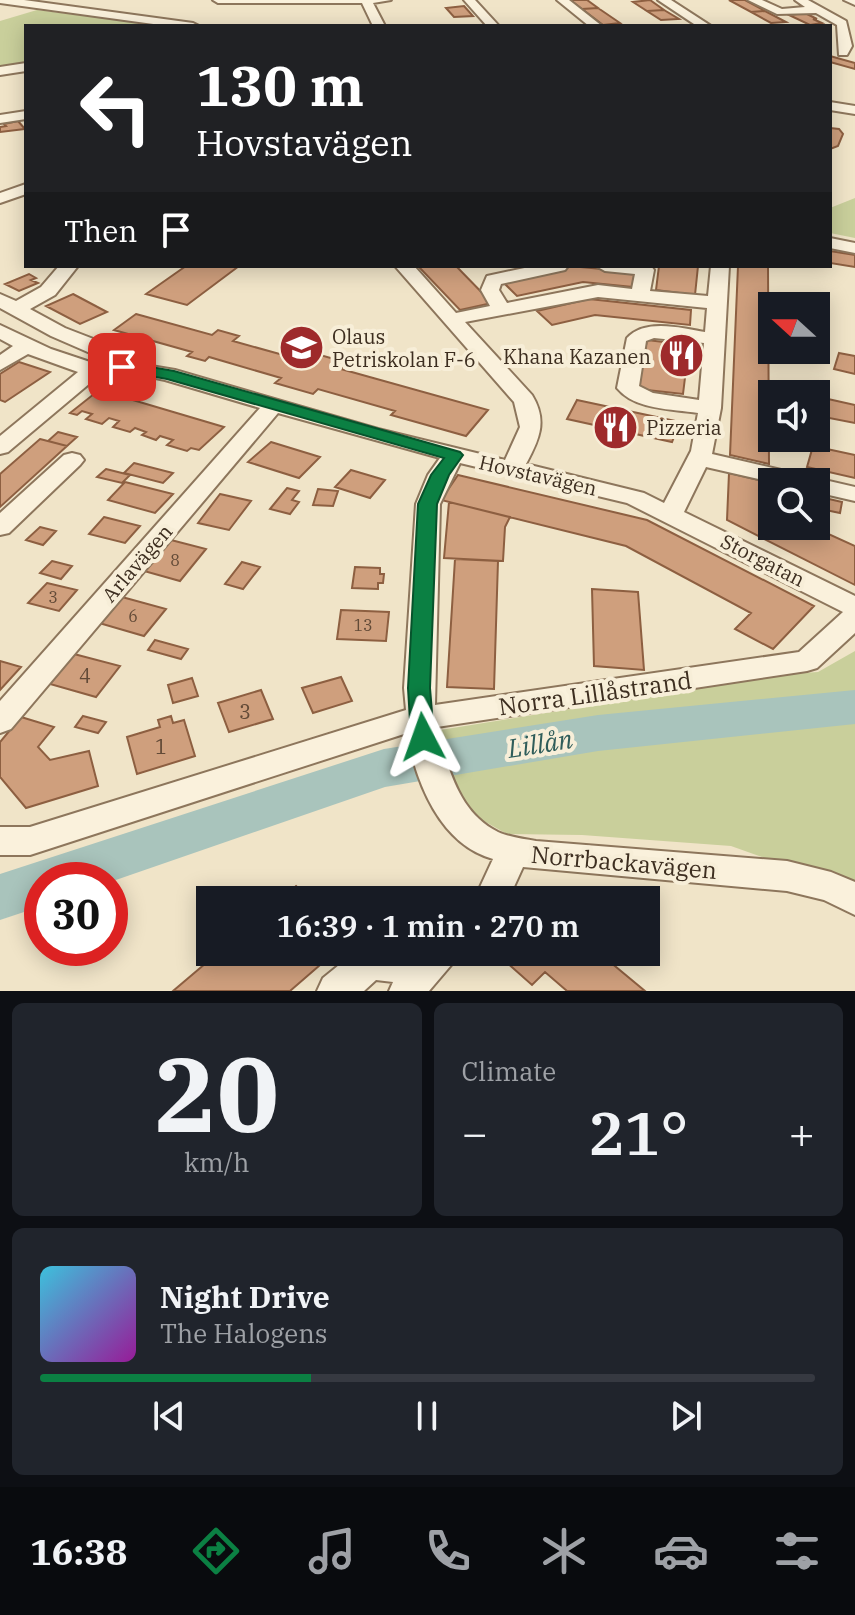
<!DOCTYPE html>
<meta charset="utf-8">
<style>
:root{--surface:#171b24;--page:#20242c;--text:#f1f3f6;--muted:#9ea1a6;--line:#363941;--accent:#0b8043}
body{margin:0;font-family:"IBM Plex Serif",serif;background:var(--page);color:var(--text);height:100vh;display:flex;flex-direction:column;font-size:30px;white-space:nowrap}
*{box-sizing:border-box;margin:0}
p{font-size:26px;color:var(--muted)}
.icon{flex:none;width:44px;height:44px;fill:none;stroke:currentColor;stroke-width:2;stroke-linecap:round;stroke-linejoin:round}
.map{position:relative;height:991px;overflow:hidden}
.details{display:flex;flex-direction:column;gap:12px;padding:12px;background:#0d0f14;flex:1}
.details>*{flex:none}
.top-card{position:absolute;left:24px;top:24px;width:808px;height:244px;border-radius:0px;box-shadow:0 4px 20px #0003;background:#202124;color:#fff;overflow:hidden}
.needle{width:52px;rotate:291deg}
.controls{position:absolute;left:758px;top:292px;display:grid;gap:16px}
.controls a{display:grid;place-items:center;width:72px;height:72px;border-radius:0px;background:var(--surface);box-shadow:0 4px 20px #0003;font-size:40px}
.speed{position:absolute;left:24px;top:862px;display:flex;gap:16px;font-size:40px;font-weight:700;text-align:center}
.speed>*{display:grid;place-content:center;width:104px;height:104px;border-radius:50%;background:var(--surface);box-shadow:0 4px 20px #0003;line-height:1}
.speed .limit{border:12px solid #d22;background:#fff;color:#111}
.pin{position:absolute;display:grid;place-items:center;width:68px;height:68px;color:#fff;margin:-34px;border-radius:16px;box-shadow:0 4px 12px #0006}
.me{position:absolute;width:88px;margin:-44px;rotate:356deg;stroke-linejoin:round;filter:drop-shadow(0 0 6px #0008)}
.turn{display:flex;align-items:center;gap:28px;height:168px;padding:0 40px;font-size:36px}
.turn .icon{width:104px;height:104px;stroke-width:2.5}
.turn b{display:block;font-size:56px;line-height:68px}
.then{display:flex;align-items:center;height:76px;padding:0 40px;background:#0003;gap:16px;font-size:30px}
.big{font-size:60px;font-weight:600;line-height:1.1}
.details .widget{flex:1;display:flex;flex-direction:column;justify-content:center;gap:12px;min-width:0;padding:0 28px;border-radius:12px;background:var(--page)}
.details .dial{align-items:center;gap:0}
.dial b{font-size:104px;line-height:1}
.song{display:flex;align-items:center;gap:24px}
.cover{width:96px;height:96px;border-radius:12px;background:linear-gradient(135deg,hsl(190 70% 55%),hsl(300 70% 35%))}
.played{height:8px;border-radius:4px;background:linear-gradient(90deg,var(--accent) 35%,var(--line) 35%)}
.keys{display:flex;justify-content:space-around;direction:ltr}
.heat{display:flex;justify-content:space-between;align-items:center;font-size:44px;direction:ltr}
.details .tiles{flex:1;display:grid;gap:12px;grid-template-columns:1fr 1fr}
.widget:last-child{grid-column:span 2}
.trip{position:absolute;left:196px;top:886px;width:464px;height:80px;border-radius:0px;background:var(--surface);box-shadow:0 4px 20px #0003;font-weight:600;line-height:80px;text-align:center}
.menu{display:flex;height:128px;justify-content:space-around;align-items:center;background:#090b0e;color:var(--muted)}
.menu .icon{width:56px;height:56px}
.menu .on{color:var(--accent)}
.menu b{font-size:36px;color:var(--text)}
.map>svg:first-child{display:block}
</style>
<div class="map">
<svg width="855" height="991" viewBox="0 0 855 991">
<rect width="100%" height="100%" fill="#f0e4c8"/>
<!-- green -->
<path fill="#c9cf9b" d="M37,10L141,23L127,26H26V64L0,68V21Z
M855,198V238L830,233V208Z
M855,651V890L731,846L582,835L507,834L450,802L434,731L787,674L818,672Z"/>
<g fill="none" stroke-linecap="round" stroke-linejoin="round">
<!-- river -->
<path fill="#a9c4bc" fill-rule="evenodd" d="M855,690V724L598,751L385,787L110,882V880H42V906L0,920V874L384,749L598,715Z"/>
</g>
<!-- building -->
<path fill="#cf9f7d" stroke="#8d5f41" stroke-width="2" d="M570,0H587L598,8L582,9Z
M650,0L664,10L647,11L633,2Z
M729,0H745L765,11L751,12Z
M464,6L473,16L454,17L446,8Z
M598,8L620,23L603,25L582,9Z
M664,10L679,19L661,20L647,11Z
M765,11L786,22L771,23L751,12Z
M805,13L817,19H813L822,23L810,25L789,15Z
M830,56L855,63V69L830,62Z
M18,121L25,129L0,132V127L6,126L4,124Z
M830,128L839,129L843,134L838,146L830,149Z
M830,251L855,255V267L830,263Z
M186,266H239L187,305L146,294Z
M418,266H456L492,303L460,310Z
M569,266L636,272L633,287L583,282L517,296L501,280Z
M659,266H698L695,295L656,290Z
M738,266H768L769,464L730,455Z
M29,274L36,278L31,280L38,283L19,291L5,284Z
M73,294L107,312L80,324L46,306Z
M589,299L691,310L690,325L595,315L552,325L537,311Z
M136,314L212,335L218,330L239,336L233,341L301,360L310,352L348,363L341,369L488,410L466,436L391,415L395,411L318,389L313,394L275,383L281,378L209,357L205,361L187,356L192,352L114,330Z
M647,340L689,345L683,394L638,389Z
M839,353L855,356V374L834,369Z
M19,362L50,372L5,402L0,400V374Z
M99,390L224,427L199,450L191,448L187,451L167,445L173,440L160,436L156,440L142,435L146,432L135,428L130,432L113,427L119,421L109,418L102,424L86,419L92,414L82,411L77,415L70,413Z
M828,399L855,405V423L824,417Z
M577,400L680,422L672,442L567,419Z
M58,432L77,437L67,446L48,441Z
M40,439L67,446L0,507V474Z
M271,442L320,457L299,478L248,462Z
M813,446L855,455V478L807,467Z
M134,463L173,473L163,483L124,473Z
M106,469L130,475L122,483L97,477Z
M351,470L385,480L370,498L335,487Z
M729,473L772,483V526H811L855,546V585L727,520Z
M458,475L647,520L814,606L773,649L735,629L751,613L626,546L441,500Z
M125,482L173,494L155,513L108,500Z
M287,488L299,491L292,500L299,502L290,514L270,509Z
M318,489L338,491L333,506L313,505Z
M220,494L251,501L229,530L198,523Z
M816,496L842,502L840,513L816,508Z
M449,502L510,517L505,527L503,561L444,558Z
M104,517L140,526L125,543L89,534Z
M40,527L56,531L43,545L26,540Z
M171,540L206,549L180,581L144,571Z
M455,559L498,561L494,689L447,687Z
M52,561L72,566L61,579L40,573Z
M242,562L260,567L243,589L225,584Z
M355,567L380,568V574H384L383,583H378V589L352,588Z
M47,583L77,590L59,611L28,603Z
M592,589L638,592L644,670L594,666Z
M122,597L166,609L144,636L99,623Z
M341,610L389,612L386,641L337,639Z
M155,640L188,649L181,659L148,650Z
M74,654L120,666L96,697L50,684Z
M0,661L21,667L0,690Z
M341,677L352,701L313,713L302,688Z
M192,678L198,696L173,703L168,685Z
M261,690L273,719L229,732L218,703Z
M83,716L106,722L98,733L75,727Z
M171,716L173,723L184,720L195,756L137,774L127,737L160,727L158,720Z
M21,717L54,727L38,747L50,760L89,751L98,786L26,808L0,777V742Z
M296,886L310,900H280Z
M219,952H335L290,991H173Z
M495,952H598L645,991H567L545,972L532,985Z"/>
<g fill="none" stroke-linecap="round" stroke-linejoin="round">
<defs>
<path id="minor" d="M0,0H24L193,23L199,26H168L0,3Z
M213,0H391L373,3L385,26H373L362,3H218Z
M464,0H475L499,26H487Z
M557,0H569L602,26H589Z
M658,0H671L711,26H697Z
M748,0H762L782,9L805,7L795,0H808L846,21L852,46L847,55H839L837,25L816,13L777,14Z
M844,0H855V5Z
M26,63V71L0,75V67Z
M830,102L855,106V114L830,110Z
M26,111V119L0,123V115Z
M26,184V194L0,203V193Z
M830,238L855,243V253L830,248Z
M59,266H78L55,295L30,309L65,328L109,345L119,358L127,362L175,370L378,429L505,460L520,427L514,402L395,266H414L456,313L490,306L481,290L487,276L534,266H568L565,270L501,284L499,290L507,303L598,285L632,289L635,274L605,271L596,266H651L654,270L650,291L708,296L711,266H729L721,408L712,454L855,487V501L816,492V482H772L706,467L684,512L855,596V633L817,668L807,671L437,727L438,737C451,774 460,813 498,832C509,837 524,839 536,841L787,861L831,872L855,882V915L824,900L787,891L523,867L508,900H474L493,859C440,844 416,783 407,733L30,855H0V827H30L406,710L404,688L416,504L428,475L440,458L278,413L11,729L0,733V701L260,408L165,380L108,368L8,452L0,454V436L78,372L28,354L0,370V355L13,346L0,339V325L51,349L90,362L97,356L51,336L0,308V294L16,301L41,287ZM598,297L707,308L705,332C682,328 645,318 627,338L617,388C635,410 672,409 698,413L691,451L664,503L644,493L526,464C539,440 548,421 532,395L465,322ZM654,338L704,343L699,400L653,393L639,386L646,341ZM460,463L627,503L843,612L799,652L435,705L440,504Z
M72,453L80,455L84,460L80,465L9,533L0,535V513L64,455Z
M355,952H457L452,964L429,991H389L393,982L376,980L364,991H317L323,978Z"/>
</defs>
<!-- minor casing -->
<use href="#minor" stroke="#8d765c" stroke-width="4"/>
<!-- minor -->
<use href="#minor" fill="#faf1dc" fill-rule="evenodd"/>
</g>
<!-- route -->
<path fill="#0b8043" stroke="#07532c" stroke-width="2" d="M122,362L174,371L460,452L463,455L449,475L437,504L430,688L434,737L431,743L423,746L414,743L411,737L408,688L418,504L431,475L444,458L167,379L116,370V363Z"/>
<!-- icons -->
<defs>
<symbol id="school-disc" viewBox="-11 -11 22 22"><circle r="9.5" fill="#9e2a2b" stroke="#f7eed8"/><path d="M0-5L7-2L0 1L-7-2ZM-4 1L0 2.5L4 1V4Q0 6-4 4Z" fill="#fff"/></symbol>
<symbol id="restaurant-disc" viewBox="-11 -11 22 22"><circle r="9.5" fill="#9e2a2b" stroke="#f7eed8"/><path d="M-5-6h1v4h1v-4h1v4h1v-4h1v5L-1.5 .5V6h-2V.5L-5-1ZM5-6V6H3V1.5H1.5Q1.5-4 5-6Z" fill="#fff"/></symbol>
</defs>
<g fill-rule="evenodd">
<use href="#school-disc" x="276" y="322" width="51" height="51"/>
<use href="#restaurant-disc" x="656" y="330" width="51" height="51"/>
<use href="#restaurant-disc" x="590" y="402" width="51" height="51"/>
</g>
<g text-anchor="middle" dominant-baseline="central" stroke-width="8" stroke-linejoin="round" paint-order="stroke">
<!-- number labels -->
<g font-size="16" fill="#624a37">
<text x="175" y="560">8</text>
<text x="53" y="597">3</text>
<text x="133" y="616">6</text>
<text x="363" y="625">13</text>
</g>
<!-- poi labels -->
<g font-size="20" fill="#3d2e20" stroke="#f7eed8" text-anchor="start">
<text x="332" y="336">Olaus<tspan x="332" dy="23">Petriskolan F-6</tspan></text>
<text x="651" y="356" text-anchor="end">Khana Kazanen</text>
<text x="646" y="427">Pizzeria</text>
</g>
<!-- street labels -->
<g font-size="20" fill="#3d2e20" stroke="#f7eed8">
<text transform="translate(538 475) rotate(13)">Hovstavägen</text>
<text transform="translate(763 560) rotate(27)">Storgatan</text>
<text transform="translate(137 563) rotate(-49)">Arlavägen</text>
</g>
<!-- near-number labels -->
<g font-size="20" fill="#624a37">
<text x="85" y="675">4</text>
<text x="245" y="711">3</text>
<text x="161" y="746">1</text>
</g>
<!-- near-street labels -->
<g font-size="24" fill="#3d2e20" stroke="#f7eed8">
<text transform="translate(595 693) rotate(-8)">Norra Lillåstrand</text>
<text transform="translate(624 862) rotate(5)">Norrbackavägen</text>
</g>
<!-- near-water labels -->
<g font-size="26" font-style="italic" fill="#2f5d5a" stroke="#f7eed8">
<text transform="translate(540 743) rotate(-9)">Lillån</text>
</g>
</g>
</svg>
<div class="controls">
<a><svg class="needle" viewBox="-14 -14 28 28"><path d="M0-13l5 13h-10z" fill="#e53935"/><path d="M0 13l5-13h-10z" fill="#9ea1a6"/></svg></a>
<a><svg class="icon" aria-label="sound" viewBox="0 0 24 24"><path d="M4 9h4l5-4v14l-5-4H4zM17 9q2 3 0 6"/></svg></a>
<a><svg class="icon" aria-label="search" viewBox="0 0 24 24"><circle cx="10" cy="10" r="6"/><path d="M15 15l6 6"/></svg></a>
</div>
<div class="speed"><div class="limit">30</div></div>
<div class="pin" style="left:122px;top:367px;background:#d93025"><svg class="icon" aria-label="arrive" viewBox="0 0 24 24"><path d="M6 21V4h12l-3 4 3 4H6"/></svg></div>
<svg class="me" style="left:423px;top:737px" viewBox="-20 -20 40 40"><path d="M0-17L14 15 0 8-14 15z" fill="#0b8043" stroke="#fff" stroke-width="4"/></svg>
<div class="trip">16:39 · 1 min · 270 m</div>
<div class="top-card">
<div class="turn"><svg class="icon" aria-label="left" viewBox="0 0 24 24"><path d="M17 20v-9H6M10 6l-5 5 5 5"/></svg><div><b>130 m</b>Hovstavägen</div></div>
<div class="then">Then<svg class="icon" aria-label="arrive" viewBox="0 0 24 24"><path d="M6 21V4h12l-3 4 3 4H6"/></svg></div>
</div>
</div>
<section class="details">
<div class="tiles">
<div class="widget dial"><b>20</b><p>km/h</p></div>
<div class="widget"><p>Climate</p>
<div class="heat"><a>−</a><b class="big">21°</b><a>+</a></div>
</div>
<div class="widget">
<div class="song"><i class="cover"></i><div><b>Night Drive</b><p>The Halogens</p></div></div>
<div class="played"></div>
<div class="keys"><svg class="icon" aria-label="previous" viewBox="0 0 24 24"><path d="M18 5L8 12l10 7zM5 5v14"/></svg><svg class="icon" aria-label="pause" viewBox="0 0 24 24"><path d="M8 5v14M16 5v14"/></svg><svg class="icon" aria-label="next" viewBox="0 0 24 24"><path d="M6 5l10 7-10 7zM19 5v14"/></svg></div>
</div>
</div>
</section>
<nav class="menu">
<b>16:38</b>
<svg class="icon on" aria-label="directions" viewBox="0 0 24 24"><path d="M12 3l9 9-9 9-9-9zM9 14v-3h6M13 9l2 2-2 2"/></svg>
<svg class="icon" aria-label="music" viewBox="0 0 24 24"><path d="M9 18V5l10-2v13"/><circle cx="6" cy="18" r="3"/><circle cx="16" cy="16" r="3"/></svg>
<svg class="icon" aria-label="phone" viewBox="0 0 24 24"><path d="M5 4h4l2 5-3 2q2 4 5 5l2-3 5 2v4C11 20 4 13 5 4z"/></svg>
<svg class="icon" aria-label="climate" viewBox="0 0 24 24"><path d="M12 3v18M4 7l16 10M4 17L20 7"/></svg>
<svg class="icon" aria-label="car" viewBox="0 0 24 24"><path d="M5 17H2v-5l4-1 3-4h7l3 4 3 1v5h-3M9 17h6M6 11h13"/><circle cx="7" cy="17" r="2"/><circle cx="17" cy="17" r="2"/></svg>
<svg class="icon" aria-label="filters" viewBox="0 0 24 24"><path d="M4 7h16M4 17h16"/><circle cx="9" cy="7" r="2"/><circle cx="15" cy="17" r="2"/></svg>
</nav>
